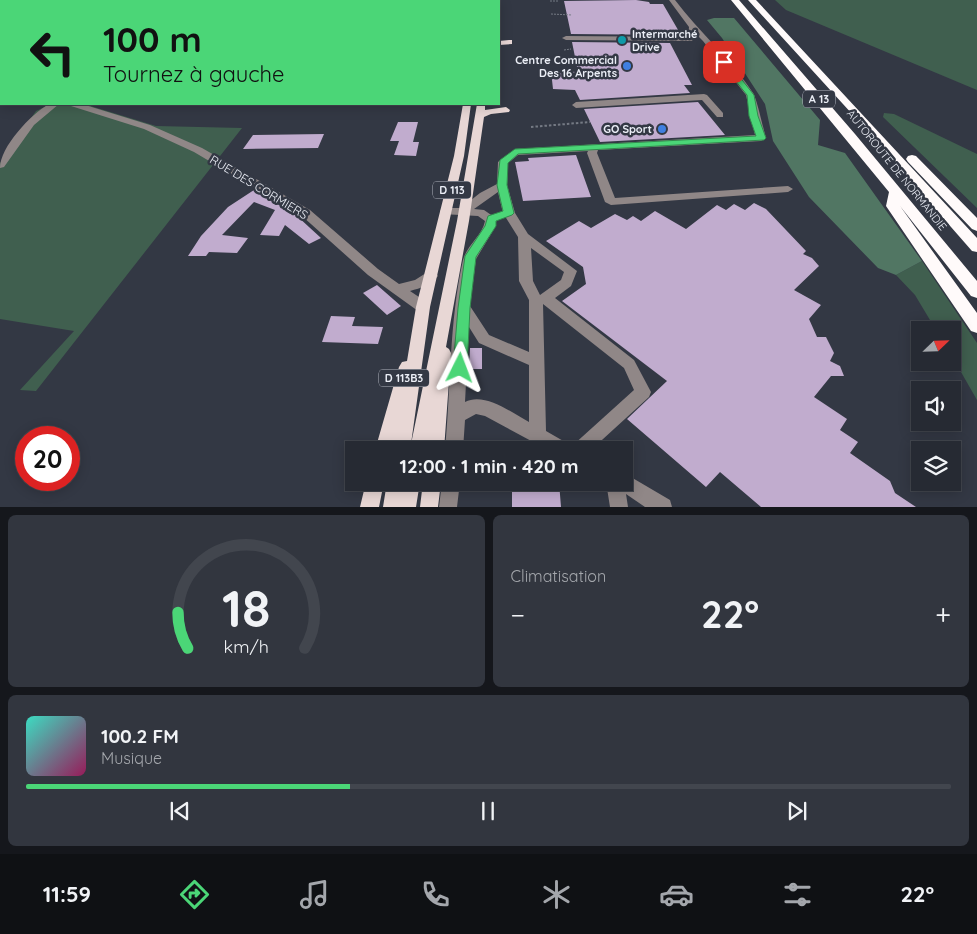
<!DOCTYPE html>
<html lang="fr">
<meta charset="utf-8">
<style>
:root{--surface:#262a33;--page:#32363f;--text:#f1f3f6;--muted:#a4a7ac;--line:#42464e;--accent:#4bd677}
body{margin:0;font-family:Quicksand,sans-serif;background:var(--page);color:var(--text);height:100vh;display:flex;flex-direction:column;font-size:19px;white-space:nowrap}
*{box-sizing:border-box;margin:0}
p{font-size:16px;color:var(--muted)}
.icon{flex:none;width:28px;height:28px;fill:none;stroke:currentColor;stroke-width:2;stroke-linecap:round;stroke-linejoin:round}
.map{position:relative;height:507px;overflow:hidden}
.sheet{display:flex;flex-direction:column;gap:8px;padding:8px;background:#15171c;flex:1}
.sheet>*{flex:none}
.guide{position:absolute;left:0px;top:0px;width:500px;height:105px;box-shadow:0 2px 12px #0003,0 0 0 1px var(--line);background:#4bd677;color:#111;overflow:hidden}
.needle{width:32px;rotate:67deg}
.tools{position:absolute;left:911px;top:321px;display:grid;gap:10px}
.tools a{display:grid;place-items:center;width:50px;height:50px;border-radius:0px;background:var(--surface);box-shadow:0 2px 12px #0003,0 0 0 1px var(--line);font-size:25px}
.speed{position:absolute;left:15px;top:426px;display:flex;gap:10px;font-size:25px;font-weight:700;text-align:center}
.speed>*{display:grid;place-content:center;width:65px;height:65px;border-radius:50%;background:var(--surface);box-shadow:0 2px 12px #0003,0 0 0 1px var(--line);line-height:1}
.speed .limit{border:8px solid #d22;background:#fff;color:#111}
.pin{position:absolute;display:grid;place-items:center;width:42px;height:42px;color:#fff;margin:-21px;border-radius:10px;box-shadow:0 2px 8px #0006}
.me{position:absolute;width:55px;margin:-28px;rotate:3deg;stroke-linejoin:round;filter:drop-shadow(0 0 4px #0008)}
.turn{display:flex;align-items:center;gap:18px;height:105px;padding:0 20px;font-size:22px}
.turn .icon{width:65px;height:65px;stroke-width:2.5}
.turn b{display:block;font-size:35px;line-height:42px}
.big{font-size:38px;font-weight:800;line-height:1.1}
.sheet .tile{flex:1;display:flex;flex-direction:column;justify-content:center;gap:8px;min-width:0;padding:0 18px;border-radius:8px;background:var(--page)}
.sheet .dial{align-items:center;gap:0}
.dial svg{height:130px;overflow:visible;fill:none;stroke:var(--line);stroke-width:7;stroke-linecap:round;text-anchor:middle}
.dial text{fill:var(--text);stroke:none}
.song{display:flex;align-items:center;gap:15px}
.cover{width:60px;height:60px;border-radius:8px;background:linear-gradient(135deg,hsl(170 70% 55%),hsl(330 70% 35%))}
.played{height:5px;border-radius:2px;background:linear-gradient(90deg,var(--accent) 35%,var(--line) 35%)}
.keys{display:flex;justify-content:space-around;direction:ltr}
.heat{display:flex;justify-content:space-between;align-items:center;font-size:28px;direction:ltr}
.sheet .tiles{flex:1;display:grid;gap:8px;grid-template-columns:1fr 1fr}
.tile:last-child{grid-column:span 2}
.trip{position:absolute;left:345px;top:441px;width:288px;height:50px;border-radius:0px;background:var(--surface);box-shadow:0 2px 12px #0003,0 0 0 1px var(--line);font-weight:800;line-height:50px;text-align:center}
.tabs{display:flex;height:80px;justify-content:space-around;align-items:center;background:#0f1114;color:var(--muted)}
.tabs .icon{width:35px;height:35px}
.tabs .active{color:var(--accent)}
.tabs b{font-size:22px;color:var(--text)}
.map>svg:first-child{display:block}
</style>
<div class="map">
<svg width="977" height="507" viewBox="0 0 977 507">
<rect width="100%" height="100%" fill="#333844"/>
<!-- green -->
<path fill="#405f4f" d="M775,0H977V90L786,10Z
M51,104H84L156,126L242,128L36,391L20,390L74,331L0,319V163L36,111Z
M884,113L894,114L977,154V208L883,117Z
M922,261L977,343V400L953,358L952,330H936L915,295L896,275Z"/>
<!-- forest -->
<path fill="#517663" d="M714,18H734L820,120L818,145L845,153L922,261L896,275L878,268L809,197L773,141L765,104L722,38L707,20Z"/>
<!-- building -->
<path fill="#c1acce" d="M636,0L649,2L650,4H663L681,35L571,34L564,1Z
M572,42L670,43L692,85H684L690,93L580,100L575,90L553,89L551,71L578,72Z
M698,102L725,135L600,142L584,109Z
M398,122H418L413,142H419L416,156L394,155L399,141H390Z
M324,134L318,148L243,149L253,135Z
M576,155L591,197L523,201L515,162L529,161L528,158Z
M254,190L297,216L321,238L309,244L285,225L279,236L260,235L275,210L254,202L222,235L248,238L237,253L209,252L206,256H188L201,236L228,207Z
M754,203L766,209L806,251L803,254L812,258L819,266L794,290L821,305L809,319L817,337H826L834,353L830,361L840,366L844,376H831L814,397L847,419L840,430L858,442L850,453L890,481L895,493L916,507H761L720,472L706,487L627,419L667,381L562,301L586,284L583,267L546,241L579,221L591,228L615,214L627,220L633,216L641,221L655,211L686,229L717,205L726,210L734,204L745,210Z
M377,285L401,306L387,315L363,293Z
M331,316L355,317L352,326L383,327L378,344L322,342Z
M470,348H482V369H469Z
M512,482H559L561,507H512Z"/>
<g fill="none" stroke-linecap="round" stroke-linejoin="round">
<!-- path-far1 -->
<path stroke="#757a84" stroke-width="1" stroke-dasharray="2 1" stroke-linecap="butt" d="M550,1H558
M551,14L572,15
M564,50L571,49"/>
<!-- path -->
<path stroke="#757a84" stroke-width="2" stroke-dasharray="2.5 2" stroke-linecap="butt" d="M531,127L590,122"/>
<!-- minor -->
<path fill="#908787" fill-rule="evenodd" d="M669,0H675C699,32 731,59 753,93C757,99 763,128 766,138L761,141L598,150L597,153L615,198L788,186L793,189L788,192L611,205L605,202L587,153L588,151L518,155L508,163L507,185L515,213L528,234L577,271L571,286L555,298L634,360L651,392L649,397L591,450H548L485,416L476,414L465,420L463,450H445C451,388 449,322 463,260C467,245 482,236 485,221L478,216L442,214L440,211L442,208H461L480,193L497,184L498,162L515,149L755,135L746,95L703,41L695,33V39L691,41L566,40L562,38L566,36L688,37L689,27ZM498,192L503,213L518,237L519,281L529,300V352L489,335L470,306L476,259L494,229L497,219L484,210L474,209ZM531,248L564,272L561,280L540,295L533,281ZM543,304L624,368L634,390L572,446L546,431ZM469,327L479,343L529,365V422C512,413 485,392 465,402Z
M0,69H1V74H0Z
M704,94L707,95L723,113V117H717L702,100L576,108L572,105L576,102Z
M49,104H59L34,125L4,167L0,168C0,147 31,114 49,104Z
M70,104H82L150,125L202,148L310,210L378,269L399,284L415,280L426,273H436L438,276C431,285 421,288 410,291L428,303L430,307L428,311L423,312L418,311L368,275L302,216L194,152L144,129L71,106Z
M624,473L670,500L672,507H645L626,494L628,507H610L606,482H624Z
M442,482H460L457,507H439Z"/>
<!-- major -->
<path fill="#e8d7d5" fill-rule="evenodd" d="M478,0H484V1H478Z
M487,0H493V1H487Z
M509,40H512V44L499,45V41Z
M463,104H471L464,156L430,307L411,444L457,221L477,104H485V110L506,107L510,110L509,112L491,114L484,117L469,221L446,347L449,349L451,353L444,450H375L399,367L402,362L407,361L416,307L454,156Z
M366,482H384L379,507H360Z
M387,482H420L416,507H383Z
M423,482H441L438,507H420Z"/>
<!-- highway -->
<path fill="#fffafa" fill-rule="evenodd" d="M731,0H739L855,134L977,281V298L971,296L900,206L977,313V333L971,331L886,206L889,192Z
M748,0H756L977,238V252L972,251L853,115Z
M912,155L916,156L977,218V231L972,229L908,162L906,159L908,156Z"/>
</g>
<!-- route -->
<path fill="#4bd677" stroke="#318b4d" d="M722,61H727L754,95L758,116L766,138L764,140L518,154L508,163L507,185L514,213L512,215L496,221V226L476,257L470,308L467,368L465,372L460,374L455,372L453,368L458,308L465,256L485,226L488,216L503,211L497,185L500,160L515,149L756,136L749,116L747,95L722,64Z"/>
<!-- markers -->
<circle fill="#0f9aa8" stroke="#333844" stroke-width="2" cx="622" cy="40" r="5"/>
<g fill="#3f7fe0" stroke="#333844" stroke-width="2">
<circle cx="627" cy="66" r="5"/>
<circle cx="662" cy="129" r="5"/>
</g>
<g text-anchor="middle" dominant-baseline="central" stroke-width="5" stroke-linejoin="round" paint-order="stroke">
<!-- far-poi labels -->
<g font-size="11" font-weight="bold" fill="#ebeef6" stroke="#333844" text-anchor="end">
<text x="632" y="34" text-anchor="start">Intermarché<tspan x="632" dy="13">Drive</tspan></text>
<text x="617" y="60">Centre Commercial<tspan x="617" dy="13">Des 16 Arpents</tspan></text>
<text x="652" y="129">GO Sport</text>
</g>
<!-- shield labels -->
<g fill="#333844" stroke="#b4b7c1" stroke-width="1">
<rect x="803" y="90.5" width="32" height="17" rx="4"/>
<rect x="433" y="181.5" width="38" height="17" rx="4"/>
<rect x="379" y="369.5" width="50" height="17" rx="4"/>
</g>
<g font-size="11" font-weight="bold" fill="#ebeef6">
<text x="819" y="99">A 13</text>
<text x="452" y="190">D 113</text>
<text x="404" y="378">D 113B3</text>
</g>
<!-- far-street labels -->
<g font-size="11" fill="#ebeef6" stroke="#333844">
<text transform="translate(897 170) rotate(51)">AUTOROUTE DE NORMANDIE</text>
</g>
<!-- street labels -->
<g font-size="12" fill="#ebeef6" stroke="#333844">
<text transform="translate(259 187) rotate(31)">RUE DES CORMIERS</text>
</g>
</g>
</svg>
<div class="tools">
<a><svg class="needle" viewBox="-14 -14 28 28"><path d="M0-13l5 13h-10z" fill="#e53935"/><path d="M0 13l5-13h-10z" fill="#a4a7ac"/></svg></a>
<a><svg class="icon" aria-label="sound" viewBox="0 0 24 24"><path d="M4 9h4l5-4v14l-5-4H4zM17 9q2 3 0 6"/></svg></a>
<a><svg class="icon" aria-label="layers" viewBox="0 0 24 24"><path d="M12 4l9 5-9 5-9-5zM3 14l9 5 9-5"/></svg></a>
</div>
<div class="speed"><div class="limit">20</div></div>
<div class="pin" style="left:724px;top:62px;background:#d93025"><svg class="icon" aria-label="arrive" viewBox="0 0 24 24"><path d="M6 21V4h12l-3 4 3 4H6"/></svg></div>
<svg class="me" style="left:460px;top:368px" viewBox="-20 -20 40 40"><path d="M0-17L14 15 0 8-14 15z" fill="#4bd677" stroke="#fff" stroke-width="4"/></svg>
<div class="trip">12:00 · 1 min · 420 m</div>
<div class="guide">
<div class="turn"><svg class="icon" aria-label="left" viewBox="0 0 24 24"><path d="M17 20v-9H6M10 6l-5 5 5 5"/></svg><div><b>100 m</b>Tournez à gauche</div></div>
</div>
</div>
<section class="sheet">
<div class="tiles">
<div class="tile dial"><svg viewBox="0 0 100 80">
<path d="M14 69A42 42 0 1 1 86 69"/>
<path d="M14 69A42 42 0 0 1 8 47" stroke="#4bd677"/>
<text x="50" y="56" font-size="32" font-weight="700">18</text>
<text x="50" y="72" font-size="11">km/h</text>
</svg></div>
<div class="tile"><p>Climatisation</p>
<div class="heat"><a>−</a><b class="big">22°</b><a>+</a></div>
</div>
<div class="tile">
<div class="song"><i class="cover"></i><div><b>100.2 FM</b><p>Musique</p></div></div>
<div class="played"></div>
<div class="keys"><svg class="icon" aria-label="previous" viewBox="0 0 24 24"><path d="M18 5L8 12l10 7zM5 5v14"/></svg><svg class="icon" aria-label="pause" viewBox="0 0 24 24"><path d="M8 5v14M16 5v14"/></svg><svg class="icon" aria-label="next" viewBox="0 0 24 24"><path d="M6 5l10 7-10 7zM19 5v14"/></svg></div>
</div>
</div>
</section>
<nav class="tabs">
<b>11:59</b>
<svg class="icon active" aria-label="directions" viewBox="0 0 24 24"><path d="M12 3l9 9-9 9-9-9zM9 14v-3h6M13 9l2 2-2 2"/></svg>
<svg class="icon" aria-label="music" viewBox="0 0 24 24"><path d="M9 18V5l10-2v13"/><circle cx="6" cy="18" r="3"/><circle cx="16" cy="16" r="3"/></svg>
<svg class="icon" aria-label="phone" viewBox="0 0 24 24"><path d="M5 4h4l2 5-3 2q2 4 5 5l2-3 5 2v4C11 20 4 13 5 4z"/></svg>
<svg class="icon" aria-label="climate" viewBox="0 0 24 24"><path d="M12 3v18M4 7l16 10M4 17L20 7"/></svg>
<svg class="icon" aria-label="car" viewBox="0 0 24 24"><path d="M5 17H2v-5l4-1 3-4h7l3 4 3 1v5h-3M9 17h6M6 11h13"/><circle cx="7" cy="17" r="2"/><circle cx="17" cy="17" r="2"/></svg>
<svg class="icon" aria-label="filters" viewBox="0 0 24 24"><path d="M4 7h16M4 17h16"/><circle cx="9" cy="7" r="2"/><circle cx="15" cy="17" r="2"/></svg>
<b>22°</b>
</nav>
